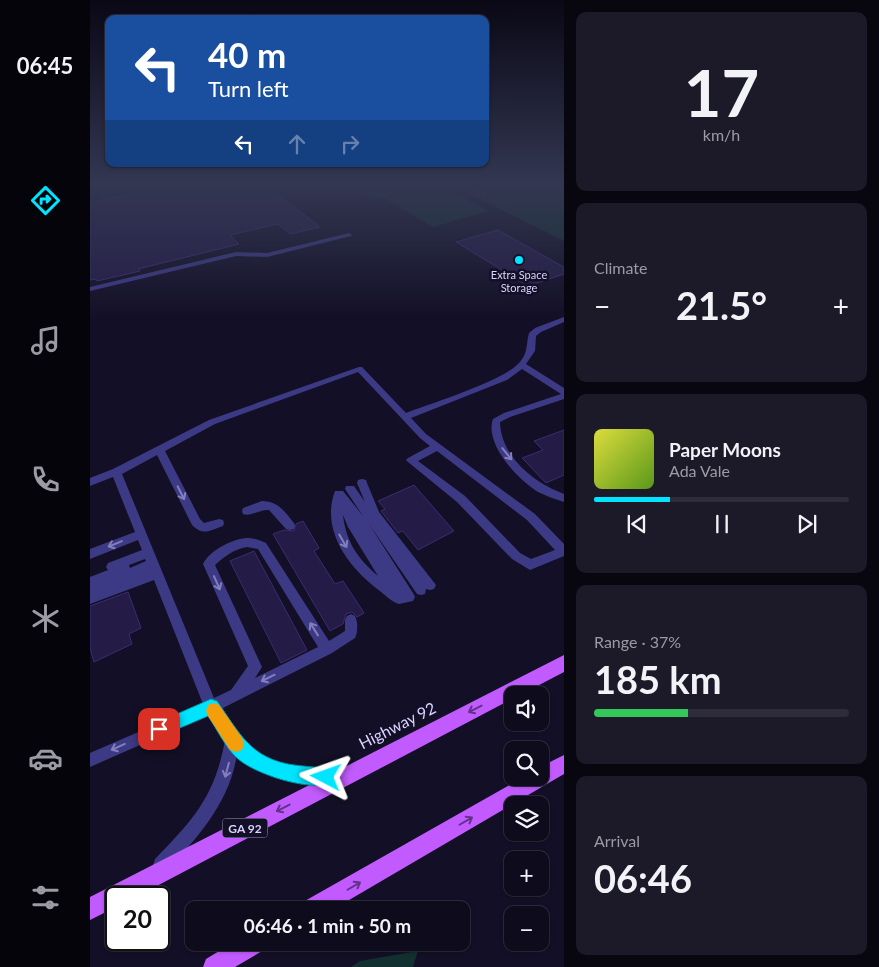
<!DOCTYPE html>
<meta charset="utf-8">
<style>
:root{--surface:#0e0b1c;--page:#1c1929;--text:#f1f3f6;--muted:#9b9ba3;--line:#2e2b3b;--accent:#00e5ff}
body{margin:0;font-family:Lato,sans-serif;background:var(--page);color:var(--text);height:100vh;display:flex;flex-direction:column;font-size:19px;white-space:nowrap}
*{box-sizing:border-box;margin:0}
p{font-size:16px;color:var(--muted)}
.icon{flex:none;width:28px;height:28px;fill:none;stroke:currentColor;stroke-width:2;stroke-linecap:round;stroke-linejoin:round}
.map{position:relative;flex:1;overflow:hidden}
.side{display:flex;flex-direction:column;gap:12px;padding:12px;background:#08060f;width:315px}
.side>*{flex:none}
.guide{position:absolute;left:15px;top:15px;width:384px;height:152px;border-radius:10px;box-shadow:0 1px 4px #0004,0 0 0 1px var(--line);background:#1a4fa0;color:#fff;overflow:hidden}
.controls{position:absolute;left:414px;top:686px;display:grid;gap:10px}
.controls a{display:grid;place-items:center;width:45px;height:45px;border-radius:10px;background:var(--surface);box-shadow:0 1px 4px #0004,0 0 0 1px var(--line);font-size:25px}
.speed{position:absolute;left:15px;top:886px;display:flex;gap:10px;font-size:25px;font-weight:700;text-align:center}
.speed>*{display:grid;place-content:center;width:65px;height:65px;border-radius:50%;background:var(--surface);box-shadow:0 1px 4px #0004,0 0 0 1px var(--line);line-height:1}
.speed .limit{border:2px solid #111;border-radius:8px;background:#fff;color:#111}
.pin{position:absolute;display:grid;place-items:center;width:42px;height:42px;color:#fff;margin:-21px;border-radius:10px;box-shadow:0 2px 8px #0006}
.me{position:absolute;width:55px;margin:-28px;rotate:274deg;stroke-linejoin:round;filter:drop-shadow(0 0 4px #0008)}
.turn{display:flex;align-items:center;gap:18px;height:105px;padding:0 20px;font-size:22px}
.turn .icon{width:65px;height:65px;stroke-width:2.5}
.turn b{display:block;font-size:35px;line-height:42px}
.lanes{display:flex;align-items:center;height:48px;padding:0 20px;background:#0003;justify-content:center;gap:25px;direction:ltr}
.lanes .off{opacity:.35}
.big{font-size:38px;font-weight:700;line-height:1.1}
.side .tile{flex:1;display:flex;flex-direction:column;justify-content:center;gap:8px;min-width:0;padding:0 18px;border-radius:10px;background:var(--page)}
.side .dial{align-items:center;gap:0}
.dial b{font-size:65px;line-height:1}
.song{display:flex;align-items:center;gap:15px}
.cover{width:60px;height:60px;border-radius:8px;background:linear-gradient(135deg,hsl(60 70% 55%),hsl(90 70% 35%))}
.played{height:5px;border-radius:2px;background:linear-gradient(90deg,var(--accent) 30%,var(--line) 30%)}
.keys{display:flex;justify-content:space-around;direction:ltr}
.heat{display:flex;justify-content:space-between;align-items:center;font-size:28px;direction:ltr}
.charge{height:8px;border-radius:4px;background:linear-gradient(90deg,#34c759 37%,var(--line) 0)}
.trip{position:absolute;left:95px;top:901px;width:285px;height:50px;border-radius:10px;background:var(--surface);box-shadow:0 1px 4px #0004,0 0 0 1px var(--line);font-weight:700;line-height:50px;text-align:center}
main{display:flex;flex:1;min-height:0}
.tab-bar{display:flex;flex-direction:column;width:90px;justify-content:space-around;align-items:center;background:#06040b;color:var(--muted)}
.tab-bar .icon{width:35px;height:35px}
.tab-bar .current{color:var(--accent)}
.tab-bar b{font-size:22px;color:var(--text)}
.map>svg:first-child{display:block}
</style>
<main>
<nav class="tab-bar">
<b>06:45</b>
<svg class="icon current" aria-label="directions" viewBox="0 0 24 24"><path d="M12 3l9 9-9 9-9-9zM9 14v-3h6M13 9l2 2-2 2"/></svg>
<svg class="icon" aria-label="music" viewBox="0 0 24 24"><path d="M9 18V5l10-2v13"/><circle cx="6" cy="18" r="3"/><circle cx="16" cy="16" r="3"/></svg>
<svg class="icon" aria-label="phone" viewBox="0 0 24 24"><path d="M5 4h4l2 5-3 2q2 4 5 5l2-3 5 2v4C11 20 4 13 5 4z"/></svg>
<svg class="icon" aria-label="climate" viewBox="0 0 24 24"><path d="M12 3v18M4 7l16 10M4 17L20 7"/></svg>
<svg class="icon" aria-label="car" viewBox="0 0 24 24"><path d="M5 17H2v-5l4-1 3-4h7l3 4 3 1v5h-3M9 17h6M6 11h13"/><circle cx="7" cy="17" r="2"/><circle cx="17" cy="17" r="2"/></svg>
<svg class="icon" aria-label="filters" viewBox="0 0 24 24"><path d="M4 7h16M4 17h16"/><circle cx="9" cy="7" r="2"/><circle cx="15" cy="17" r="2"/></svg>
</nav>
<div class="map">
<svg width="474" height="967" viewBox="0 0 474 967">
<rect width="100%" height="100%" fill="#130f26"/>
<!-- green -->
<path fill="#12302f" d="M252,183H377L355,189L399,211L343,227L294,198L272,194Z
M409,183H459L474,187V241L376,192V189Z
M328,951L323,967H261L270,961Z"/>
<!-- building -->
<path fill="#241b47" stroke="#3b2d73" d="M102,183H124L132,190L174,184L230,227L200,234L188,224L140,235L149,244L48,269L50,271L7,281L6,279L0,280V202Z
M408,230L474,267V274L438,286L366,242Z
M474,430V475L456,483L432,458L453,450L444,441Z
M324,485L364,531L328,550L313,531L308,533L291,511L295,509L288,501Z
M213,521L229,548L224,551L245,584L253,581L274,613L267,617L262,612L256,614L253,624L240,631L183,534L194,530L204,531L206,524Z
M164,551L217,650L191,663L140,561Z
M38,592L51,628L39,634L42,644L4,662L0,648V606Z"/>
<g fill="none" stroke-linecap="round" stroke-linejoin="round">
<!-- service -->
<path fill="#3d3a85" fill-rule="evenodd" d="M259,233L262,235L261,236L177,257L146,256L0,291V287L146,252L177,253Z
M474,317V322L451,332L446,336L445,351L436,364L474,388V399L420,417L410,422C411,457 444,483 474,494V502C465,499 456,496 448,492C428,480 394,444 403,419L414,413L471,394L432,369L417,380L321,418L336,434L445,514L474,544V556L440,570L422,559L367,502L318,462L316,460L318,458L340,446L330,438L268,372L125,424L75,451L110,519L114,523L129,519L133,520L134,523L133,526C119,531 113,536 102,525L67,455L32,474L124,698L141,690L158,666L113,564C120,550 142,539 157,538C163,538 170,540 176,543L239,641L255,631V620L257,616L261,614L265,616C268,622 268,632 265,638L242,653L131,709C139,721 146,733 157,743C181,767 216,768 248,769L253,772L256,777L253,782C245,786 235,784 226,783C197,781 170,773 147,754C140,802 108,837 77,871L71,873L65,871L63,865L65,859C104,819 125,796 135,740L118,715L0,767V753L113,704L64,580L0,604V577L18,570L16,567L18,563L52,550L48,540L0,559V549L45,532L23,477L0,486V478L23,469L119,420L269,367H272L316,413C342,403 414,381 430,362C438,353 436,344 439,333L445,328ZM347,451L437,520L465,550L441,559L430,553L375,496L328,461ZM157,547L168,549L228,647L165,678L172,667L125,565C135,556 144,549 157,547ZM55,559L56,561L40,568L39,565Z
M272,479L276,480L277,483L289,512L346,585L344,589L340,590L336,589L335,594L331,595L327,594L279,524L323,593L325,597L323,601L309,604C302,602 296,596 290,591C260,569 230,531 245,491H253L273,516L255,489L256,486H264L275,502L267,483L268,480ZM253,515L258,527L288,576C268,559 256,542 253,515Z
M172,501C188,501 195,512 204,523L205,526L204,529L200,530L196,529L179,510C170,509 161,517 153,514L152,511L153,508Z"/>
<!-- tertiary -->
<path fill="#3d3a85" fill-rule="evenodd" d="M468,183H474V186Z"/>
<!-- primary -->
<path fill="#c25bff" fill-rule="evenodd" d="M474,655V672L430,695H422V699L44,898H26V907L0,920V897Z
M474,755V774L242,910H210L213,902L432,778H450V767Z
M144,942H177L174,950L145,967H113L116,959Z"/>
</g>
<!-- one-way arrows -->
<defs><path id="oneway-shaft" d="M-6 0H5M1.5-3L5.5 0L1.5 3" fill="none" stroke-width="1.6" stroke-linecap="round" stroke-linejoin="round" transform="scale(1.25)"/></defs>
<g stroke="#837fbc">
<use href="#oneway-shaft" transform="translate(417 454) rotate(51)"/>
<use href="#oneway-shaft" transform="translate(91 493) rotate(63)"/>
<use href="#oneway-shaft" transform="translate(253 541) rotate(60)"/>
<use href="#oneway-shaft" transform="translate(25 544) rotate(158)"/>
<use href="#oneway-shaft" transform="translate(127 583) rotate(66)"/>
<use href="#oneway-shaft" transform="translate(224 629) rotate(-122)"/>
<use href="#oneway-shaft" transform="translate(178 678) rotate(154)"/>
<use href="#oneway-shaft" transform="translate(28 747) rotate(156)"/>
<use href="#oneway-shaft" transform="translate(137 770) rotate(105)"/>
</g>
<g stroke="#623188">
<use href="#oneway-shaft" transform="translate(385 709) rotate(153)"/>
<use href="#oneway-shaft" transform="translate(193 808) rotate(153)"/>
<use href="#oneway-shaft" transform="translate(376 821) rotate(-30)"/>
<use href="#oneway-shaft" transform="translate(264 886) rotate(-30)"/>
</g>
<!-- sky -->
<linearGradient id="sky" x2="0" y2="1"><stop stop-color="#0a0815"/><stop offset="0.58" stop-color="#333752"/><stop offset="1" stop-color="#333752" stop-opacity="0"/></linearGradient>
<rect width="474" height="318" fill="url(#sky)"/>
<!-- route -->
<path fill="#00e5ff" stroke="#0095a6" d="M121,699L127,701C150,734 161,759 204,765C217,767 230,766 242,771L245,777L242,783C220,792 164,774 147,758C135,747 127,729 118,716L69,737L64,735L61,729L64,724Z"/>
<!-- slow -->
<path fill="#f59e0b" d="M124,703L129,705L152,738L154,744L152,750L146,752L140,750L118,716L116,711L118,705Z"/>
<!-- markers -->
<circle fill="#00e5ff" stroke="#130f26" stroke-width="2" cx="429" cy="260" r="5"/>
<g text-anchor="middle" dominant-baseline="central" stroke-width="5" stroke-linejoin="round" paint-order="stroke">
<!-- far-poi labels -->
<g font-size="11" fill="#d9d4ff" stroke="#130f26">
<text x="429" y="274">Extra Space<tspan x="429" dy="13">Storage</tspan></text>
</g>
<!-- shield labels -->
<rect fill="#130f26" stroke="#9e99be" stroke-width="1" x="132.5" y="818.5" width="45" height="19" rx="4"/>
<g font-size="12" font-weight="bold" fill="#d9d4ff">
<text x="155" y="828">GA 92</text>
</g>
<!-- near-street labels -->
<g font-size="16" fill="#d9d4ff" stroke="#130f26">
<text transform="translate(307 725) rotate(-27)">Highway 92</text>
</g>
</g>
</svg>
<div class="controls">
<a><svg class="icon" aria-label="sound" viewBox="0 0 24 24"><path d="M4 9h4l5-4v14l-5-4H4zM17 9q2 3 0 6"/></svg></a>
<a><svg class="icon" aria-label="search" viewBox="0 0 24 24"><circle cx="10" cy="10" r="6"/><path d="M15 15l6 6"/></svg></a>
<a><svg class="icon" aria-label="layers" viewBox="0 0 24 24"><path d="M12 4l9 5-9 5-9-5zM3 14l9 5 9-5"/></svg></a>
<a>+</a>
<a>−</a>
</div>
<div class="speed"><div class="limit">20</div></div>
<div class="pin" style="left:69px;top:729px;background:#d93025"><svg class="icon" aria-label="arrive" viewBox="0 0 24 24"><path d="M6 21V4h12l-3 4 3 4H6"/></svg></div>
<svg class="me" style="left:236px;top:777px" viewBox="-20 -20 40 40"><path d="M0-17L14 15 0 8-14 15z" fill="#00e5ff" stroke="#fff" stroke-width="4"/></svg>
<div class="trip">06:46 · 1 min · 50 m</div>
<div class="guide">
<div class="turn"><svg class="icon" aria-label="left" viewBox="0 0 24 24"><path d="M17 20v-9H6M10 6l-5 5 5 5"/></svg><div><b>40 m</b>Turn left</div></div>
<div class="lanes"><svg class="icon" aria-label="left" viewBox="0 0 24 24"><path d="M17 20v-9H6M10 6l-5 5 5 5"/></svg><svg class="icon off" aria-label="ahead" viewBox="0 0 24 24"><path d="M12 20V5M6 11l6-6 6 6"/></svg><svg class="icon off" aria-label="right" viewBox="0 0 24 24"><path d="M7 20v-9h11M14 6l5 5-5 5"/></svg></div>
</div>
</div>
<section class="side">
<div class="tile dial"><b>17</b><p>km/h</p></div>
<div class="tile"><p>Climate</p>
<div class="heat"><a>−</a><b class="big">21.5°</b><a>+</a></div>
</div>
<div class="tile">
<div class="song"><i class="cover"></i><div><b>Paper Moons</b><p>Ada Vale</p></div></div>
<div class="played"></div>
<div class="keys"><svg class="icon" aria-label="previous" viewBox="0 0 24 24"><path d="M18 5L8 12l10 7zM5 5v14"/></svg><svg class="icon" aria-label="pause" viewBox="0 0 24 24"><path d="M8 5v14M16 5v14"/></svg><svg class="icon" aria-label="next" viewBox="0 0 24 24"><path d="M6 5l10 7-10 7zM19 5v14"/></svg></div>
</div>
<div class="tile"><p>Range · 37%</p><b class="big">185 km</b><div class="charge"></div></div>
<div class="tile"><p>Arrival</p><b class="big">06:46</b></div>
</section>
</main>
